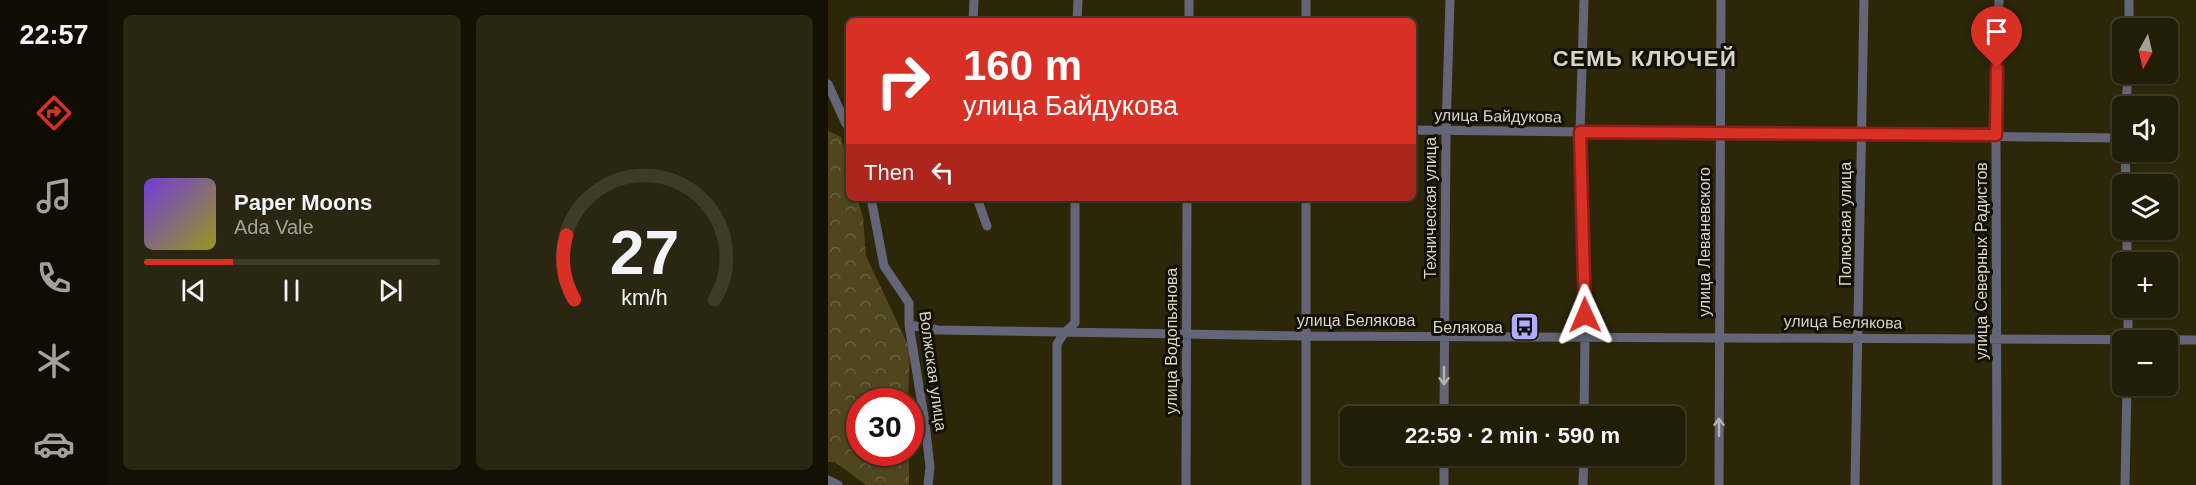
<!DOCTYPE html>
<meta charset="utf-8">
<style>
:root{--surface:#221d07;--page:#2a2611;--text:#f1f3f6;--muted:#a2a29b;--line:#3f3b28;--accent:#d93025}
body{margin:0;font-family:Helvetica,sans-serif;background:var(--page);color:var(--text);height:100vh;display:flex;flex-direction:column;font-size:22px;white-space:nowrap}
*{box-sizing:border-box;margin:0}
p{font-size:20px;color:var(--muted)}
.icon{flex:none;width:33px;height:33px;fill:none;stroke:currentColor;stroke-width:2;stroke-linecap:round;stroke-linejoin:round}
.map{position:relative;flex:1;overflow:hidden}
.side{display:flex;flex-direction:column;gap:15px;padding:15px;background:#131004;width:720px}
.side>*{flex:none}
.guide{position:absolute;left:18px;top:18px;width:570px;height:183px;border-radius:9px;box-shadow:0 2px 4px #0004,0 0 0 2px var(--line);background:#d93025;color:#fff;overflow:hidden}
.needle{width:39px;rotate:188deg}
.controls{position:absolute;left:1284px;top:18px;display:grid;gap:12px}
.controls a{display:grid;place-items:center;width:66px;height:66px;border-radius:9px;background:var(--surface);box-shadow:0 2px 4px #0004,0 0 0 2px var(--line);font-size:30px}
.speed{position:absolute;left:18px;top:388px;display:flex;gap:12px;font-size:30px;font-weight:700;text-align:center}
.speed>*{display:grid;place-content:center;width:78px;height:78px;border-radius:50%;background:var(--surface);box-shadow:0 2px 4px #0004,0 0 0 2px var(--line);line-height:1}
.speed .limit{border:9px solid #d22;background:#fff;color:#111}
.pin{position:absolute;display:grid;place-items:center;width:51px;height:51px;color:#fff;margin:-62px -26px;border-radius:50% 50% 50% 0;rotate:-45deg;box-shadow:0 0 6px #0007}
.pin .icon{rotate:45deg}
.me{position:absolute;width:66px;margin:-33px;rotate:359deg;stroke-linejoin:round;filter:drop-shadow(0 0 4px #0008)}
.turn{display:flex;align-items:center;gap:21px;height:126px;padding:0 18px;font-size:27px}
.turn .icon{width:78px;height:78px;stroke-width:2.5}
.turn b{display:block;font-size:42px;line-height:51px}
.then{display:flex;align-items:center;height:57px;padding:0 18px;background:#0003;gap:12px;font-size:22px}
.side .card{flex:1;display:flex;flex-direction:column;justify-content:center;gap:9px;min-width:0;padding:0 21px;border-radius:9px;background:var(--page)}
.side .dial{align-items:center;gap:0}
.dial svg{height:156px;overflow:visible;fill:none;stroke:var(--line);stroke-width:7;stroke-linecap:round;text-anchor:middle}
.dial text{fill:var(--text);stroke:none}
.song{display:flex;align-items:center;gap:18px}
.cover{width:72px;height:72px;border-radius:9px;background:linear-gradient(135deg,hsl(260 70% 55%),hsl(60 70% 35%))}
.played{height:6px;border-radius:3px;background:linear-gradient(90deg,var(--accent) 30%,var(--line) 30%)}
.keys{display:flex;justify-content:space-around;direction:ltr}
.side .tiles{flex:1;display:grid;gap:15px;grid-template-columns:repeat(2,1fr)}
.trip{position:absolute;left:512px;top:406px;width:345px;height:60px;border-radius:9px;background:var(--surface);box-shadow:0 2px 4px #0004,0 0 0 2px var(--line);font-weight:700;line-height:60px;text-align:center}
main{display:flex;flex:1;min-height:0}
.tab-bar{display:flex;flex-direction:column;width:108px;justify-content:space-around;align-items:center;background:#0e0c03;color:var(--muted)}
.tab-bar .icon{width:42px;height:42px}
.tab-bar .selected{color:var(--accent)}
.tab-bar b{font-size:27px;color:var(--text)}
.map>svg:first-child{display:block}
</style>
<main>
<nav class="tab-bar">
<b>22:57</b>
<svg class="icon selected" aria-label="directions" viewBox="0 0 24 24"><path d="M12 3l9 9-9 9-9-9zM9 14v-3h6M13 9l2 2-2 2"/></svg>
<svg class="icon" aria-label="music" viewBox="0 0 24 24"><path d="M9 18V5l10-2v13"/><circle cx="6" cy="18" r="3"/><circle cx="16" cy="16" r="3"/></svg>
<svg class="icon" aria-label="phone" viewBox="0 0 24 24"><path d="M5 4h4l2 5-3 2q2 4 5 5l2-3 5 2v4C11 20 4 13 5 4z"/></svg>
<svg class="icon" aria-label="climate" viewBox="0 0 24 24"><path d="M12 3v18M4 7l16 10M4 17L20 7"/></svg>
<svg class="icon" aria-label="car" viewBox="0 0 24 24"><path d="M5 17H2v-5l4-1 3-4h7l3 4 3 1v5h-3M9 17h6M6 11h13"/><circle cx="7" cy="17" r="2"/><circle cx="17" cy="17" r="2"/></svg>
</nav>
<section class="side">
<div class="tiles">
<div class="card">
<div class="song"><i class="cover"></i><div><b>Paper Moons</b><p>Ada Vale</p></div></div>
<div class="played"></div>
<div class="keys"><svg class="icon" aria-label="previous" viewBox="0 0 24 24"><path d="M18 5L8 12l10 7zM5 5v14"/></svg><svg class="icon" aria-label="pause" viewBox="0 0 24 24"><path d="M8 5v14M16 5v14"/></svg><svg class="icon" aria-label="next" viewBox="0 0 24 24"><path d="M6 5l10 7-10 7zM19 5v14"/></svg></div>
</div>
<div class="card dial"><svg viewBox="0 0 100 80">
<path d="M14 69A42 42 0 1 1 86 69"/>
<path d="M14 69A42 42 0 0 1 10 36" stroke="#d93025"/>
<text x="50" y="56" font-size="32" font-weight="700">27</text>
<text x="50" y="72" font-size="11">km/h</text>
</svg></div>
</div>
</section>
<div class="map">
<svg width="1368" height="485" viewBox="0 0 1368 485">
<defs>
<pattern id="forest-crowns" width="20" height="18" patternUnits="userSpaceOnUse" patternTransform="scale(1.5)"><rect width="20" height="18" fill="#4f461e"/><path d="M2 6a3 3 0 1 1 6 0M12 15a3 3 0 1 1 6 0" fill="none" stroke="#68603d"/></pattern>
</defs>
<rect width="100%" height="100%" fill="#2d2709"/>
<!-- forest -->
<path fill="url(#forest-crowns)" d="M0,131L13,137L21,167V198H29L35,217L38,256L82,349L80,402H32V453H81V485H38L7,462H0Z"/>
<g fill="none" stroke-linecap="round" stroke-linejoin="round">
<!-- minor -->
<path stroke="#656579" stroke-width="9" d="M478,0V21
M145,21L146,0
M249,21L250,0
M361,21V0
M1301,28V0
M0,84L18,124H21
M1298,106L1300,74
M585,130L1294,138
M1297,152L1298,184
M43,198L56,266L81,303V325L97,423L102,467L100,485
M149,198L159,226
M1299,230V262
M1300,308V340
M81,325L110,330L477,336L1368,340
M616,417L618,130L622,0
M756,417L757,337L752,132L756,0
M0,480L10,485
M229,485V344L236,333L247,323V198
M358,485L359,198
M478,485V198
M616,485V456
M755,485L756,456
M891,485L893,0
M1027,485L1036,0
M1169,485L1168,135L1171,0
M1297,485L1299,386"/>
</g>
<!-- one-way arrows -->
<defs><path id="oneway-shaft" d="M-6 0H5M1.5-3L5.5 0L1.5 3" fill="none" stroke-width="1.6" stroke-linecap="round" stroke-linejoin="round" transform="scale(1.5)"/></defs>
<g stroke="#b6b3ae">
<use href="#oneway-shaft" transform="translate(616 376) rotate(90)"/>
<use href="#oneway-shaft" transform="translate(891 427) rotate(-90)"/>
</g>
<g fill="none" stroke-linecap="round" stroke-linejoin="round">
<defs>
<path id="route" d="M757,315L752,132L1168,135L1169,68"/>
</defs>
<!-- route casing -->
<use href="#route" stroke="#8d1f18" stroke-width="15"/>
<!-- route -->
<use href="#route" stroke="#d93025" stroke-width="10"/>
</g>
<!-- icons -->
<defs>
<symbol id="bus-square" viewBox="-11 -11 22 22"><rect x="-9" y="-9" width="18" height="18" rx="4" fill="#b0aefa" stroke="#131005"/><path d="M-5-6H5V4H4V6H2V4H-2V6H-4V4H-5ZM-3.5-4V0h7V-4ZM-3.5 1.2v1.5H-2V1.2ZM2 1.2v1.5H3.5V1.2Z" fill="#111"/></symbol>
</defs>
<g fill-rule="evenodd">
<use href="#bus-square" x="680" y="310" width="33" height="33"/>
</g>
<g text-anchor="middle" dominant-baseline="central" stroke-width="6" stroke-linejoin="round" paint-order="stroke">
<!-- street labels -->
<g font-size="16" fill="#d8d5c4" stroke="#131005">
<text transform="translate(670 116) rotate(1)">улица Байдукова</text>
<text transform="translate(602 208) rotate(-90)">Техническая улица</text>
<text transform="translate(1017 224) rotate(-90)">Полюсная улица</text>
<text transform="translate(876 242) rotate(-90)">улица Леваневского</text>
<text transform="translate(1153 261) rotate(-90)">улица Северных Радистов</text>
<text x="528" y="320">улица Белякова</text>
<text transform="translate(1015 322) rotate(1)">улица Белякова</text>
<text transform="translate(343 341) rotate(-90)">улица Водопьянова</text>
<text transform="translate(105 371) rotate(82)">Волжская улица</text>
</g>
<!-- poi labels -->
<g font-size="16" fill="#d8d5c4" stroke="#131005" text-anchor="end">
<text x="675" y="327">Белякова</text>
</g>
<!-- district labels -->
<g font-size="22" font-weight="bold" letter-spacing="1.5" fill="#d8d5c4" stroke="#131005">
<text x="817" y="58">СЕМЬ КЛЮЧЕЙ</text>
</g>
</g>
</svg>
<div class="controls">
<a><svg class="needle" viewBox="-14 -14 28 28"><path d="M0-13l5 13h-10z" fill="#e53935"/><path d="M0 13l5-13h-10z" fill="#a2a29b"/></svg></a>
<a><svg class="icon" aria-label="sound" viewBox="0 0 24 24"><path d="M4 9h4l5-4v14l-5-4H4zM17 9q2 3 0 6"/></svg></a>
<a><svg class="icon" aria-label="layers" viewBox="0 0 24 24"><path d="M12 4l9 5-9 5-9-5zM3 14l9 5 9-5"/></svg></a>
<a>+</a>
<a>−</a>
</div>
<div class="speed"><div class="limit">30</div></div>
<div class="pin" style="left:1169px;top:68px;background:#d93025"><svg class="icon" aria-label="arrive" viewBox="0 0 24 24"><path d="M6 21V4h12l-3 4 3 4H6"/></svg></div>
<svg class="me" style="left:757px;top:315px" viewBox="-20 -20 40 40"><path d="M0-17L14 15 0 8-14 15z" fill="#d93025" stroke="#fff" stroke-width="4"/></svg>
<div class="trip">22:59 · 2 min · 590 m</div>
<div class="guide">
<div class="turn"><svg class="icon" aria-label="right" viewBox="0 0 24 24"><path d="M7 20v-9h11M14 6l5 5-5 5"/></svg><div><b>160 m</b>улица Байдукова</div></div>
<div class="then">Then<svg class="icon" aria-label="left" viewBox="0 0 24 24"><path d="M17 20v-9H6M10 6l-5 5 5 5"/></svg></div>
</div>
</div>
</main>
